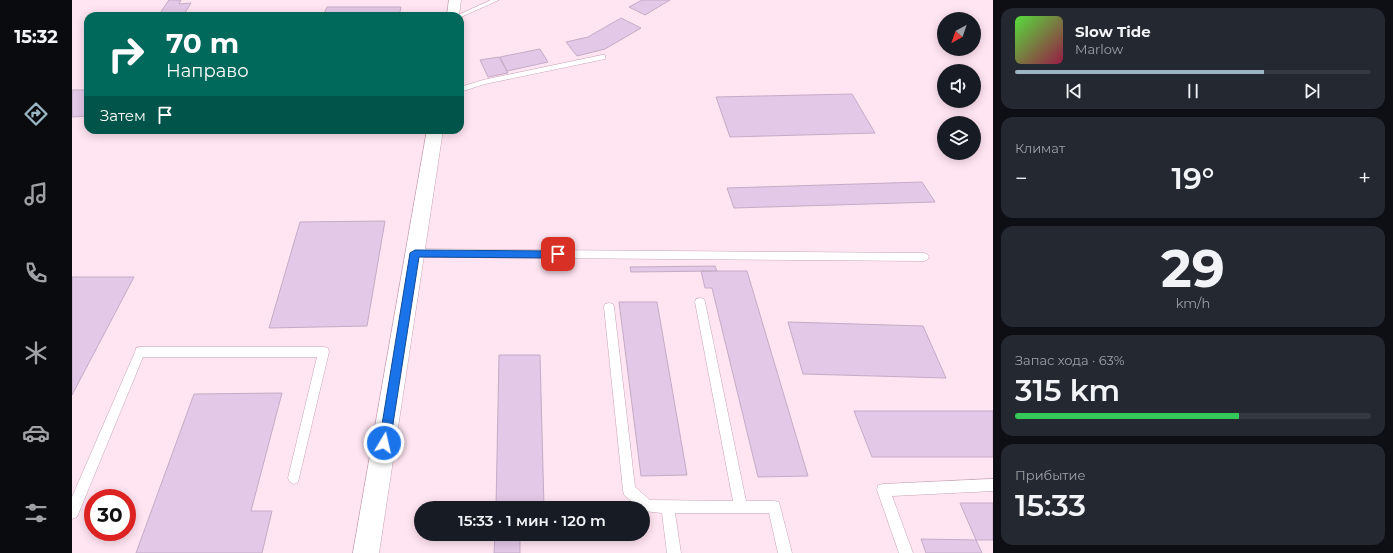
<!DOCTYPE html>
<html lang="ru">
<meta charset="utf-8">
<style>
:root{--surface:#171b24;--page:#242831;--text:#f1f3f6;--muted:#9ea1a6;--line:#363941;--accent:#9bb6c3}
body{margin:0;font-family:Montserrat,sans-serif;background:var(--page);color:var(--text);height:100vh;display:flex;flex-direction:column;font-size:15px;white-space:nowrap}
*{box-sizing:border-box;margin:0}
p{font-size:13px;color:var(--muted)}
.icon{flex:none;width:22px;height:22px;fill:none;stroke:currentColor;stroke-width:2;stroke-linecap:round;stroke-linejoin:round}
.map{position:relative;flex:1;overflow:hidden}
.side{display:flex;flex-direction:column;gap:8px;padding:8px;background:#0d0f14;width:400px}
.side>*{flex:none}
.banner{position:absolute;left:12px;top:12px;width:380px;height:122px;border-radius:12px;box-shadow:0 2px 10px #0003;background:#00695c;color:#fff;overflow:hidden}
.needle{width:26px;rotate:220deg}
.buttons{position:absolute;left:865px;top:12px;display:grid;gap:8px}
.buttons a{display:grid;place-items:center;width:44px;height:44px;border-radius:50%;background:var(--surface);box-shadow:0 2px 10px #0003;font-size:20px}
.speed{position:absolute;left:12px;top:489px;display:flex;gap:8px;font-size:20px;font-weight:700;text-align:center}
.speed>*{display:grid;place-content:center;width:52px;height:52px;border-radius:50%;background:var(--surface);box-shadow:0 2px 10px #0003;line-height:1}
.speed .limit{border:6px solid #d22;background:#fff;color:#111}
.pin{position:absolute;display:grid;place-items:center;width:34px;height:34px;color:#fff;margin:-17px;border-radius:8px;box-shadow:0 2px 6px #0006}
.me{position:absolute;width:44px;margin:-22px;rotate:9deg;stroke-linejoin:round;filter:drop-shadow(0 0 3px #0008)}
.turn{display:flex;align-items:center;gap:14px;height:84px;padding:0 16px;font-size:18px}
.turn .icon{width:52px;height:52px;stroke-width:2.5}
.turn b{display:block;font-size:28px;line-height:34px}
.then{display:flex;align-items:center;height:38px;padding:0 16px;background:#0003;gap:8px;font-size:15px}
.big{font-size:30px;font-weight:600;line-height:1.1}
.side .widget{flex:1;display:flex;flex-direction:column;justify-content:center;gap:6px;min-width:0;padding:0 14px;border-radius:12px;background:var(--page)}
.side .dial{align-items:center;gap:0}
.dial b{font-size:52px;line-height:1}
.song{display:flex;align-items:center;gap:12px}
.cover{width:48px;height:48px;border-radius:6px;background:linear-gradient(135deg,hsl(110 70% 55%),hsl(340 70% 35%))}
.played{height:4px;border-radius:2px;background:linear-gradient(90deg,var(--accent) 70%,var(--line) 70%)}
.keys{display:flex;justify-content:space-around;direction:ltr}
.heat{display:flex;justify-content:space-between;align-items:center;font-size:22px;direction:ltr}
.charge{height:6px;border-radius:3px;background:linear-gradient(90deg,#34c759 63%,var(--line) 0)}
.trip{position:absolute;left:342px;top:501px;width:236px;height:40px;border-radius:20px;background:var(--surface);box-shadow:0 2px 10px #0003;font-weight:600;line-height:40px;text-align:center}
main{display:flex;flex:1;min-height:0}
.tabs{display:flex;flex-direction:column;width:72px;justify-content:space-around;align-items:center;background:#090b0e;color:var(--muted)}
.tabs .icon{width:28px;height:28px}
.tabs .selected{color:var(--accent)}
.tabs b{font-size:18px;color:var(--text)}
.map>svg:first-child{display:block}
</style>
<main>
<nav class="tabs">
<b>15:32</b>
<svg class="icon selected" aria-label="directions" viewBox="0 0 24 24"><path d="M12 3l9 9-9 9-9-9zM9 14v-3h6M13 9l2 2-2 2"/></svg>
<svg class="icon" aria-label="music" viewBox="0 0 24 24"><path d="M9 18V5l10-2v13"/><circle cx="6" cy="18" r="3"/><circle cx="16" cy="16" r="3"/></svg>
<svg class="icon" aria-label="phone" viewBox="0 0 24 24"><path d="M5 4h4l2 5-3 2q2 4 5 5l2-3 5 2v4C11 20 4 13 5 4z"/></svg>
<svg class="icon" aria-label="climate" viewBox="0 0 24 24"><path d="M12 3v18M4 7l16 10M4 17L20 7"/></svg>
<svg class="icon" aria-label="car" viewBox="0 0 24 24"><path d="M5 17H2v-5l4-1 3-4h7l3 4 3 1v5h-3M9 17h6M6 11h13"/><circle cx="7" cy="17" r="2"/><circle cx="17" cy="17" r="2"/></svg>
<svg class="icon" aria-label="filters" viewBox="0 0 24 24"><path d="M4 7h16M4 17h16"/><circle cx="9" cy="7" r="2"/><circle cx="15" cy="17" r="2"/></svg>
</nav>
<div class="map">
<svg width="921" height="553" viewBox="0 0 921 553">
<rect width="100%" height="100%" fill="#faf3f6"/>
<!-- built -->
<path fill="#ffe4f1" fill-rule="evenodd" d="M0,0H921V553H0ZM16,16H388V130H16ZM872,19H902V49H872ZM872,71H902V101H872ZM872,123H902V153H872ZM21,498H55V532H21ZM349,508H571V534H349Z"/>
<!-- building -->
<path fill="#e4c8e7" stroke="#c4acc6" d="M97,0H109L107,4L119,3L111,16H86Z
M570,0H598L573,15L557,7Z
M255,7H329L327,16H251Z
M549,18L569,28L533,49L505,56L494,42L516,37Z
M468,49L476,62L435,71L428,57Z
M427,57L436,73L416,77L408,60Z
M0,90H16V116L0,117Z
M780,94L803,133L658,137L644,97Z
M850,182L863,202L662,208L655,188Z
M313,221L295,326L197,328L228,222Z
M643,266L645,271L559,272L558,267Z
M629,271H675L736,476L686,477L640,288H633Z
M0,277H62L0,395Z
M547,302H585L615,475L569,476Z
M716,322L851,326L874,378L731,374Z
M427,355H468L472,508H424Z
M210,393L179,511H200L190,553H64L122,394Z
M782,411H921V457H800Z
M888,503H921V540H904Z
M423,534H473V537H448V553H422Z
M849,539L904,540L910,553H854Z"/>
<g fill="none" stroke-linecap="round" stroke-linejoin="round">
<defs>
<path id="service" d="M419,0H427L389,17L384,16Z
M530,55H533V59L413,84L388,92V87L411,80Z
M343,249L852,253L855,254L857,257L855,260L852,261L343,257L340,256L338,253L340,250Z
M628,298L632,299L633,302L674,501H702L707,502L720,553H706L697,513H603L609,553H595L590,513L571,511V508H568L552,495L551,490L532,307L533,304L537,303L541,304L542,307L563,487L578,500L661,501L623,302L624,299Z
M68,347H252L256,348L257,352L226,482L222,484L218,482L216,478L245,357H71L5,517L0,519V497L63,352L64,348Z
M921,479V491L820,496L841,553H827L805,490L806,485L811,484Z"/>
<path id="minor" d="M377,0H389L387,16H375Z
M355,130H371L307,553H281Z"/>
</defs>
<!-- service casing -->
<use href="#service" stroke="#c7a5b6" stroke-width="1"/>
<!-- minor casing -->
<use href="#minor" stroke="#c7a5b6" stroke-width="1"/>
<!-- service -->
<use href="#service" fill="#fff" fill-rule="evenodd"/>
<!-- minor -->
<use href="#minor" fill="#fff" fill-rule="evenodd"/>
</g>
<!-- route -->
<path fill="#1a73e8" stroke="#114b97" d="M343,250L486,251L491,254L486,258L347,257L318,443L316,447L312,448L308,447L307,443L338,253Z"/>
</svg>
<div class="buttons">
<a><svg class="needle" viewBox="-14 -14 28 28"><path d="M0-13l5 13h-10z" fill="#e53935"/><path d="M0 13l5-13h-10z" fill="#9ea1a6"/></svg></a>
<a><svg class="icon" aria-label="sound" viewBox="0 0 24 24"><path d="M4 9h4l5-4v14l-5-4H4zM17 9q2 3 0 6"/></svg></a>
<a><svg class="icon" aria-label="layers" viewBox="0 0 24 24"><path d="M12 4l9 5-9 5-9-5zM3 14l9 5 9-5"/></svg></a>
</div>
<div class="speed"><div class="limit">30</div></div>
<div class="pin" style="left:486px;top:254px;background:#d93025"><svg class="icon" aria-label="arrive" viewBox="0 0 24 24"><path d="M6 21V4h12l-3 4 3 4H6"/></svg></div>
<svg class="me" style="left:312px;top:443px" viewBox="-20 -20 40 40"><circle r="17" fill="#1a73e8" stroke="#fff" stroke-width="3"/><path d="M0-11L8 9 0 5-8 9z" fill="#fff"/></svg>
<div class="trip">15:33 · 1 мин · 120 m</div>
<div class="banner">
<div class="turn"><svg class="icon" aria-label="right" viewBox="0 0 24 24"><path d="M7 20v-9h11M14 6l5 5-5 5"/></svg><div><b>70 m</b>Направо</div></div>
<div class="then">Затем<svg class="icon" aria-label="arrive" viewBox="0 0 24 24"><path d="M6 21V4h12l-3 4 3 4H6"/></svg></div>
</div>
</div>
<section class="side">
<div class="widget">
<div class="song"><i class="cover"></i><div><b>Slow Tide</b><p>Marlow</p></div></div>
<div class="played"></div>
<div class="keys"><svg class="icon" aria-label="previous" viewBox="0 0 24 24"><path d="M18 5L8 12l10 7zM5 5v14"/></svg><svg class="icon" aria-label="pause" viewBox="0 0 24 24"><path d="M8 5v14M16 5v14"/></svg><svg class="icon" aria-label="next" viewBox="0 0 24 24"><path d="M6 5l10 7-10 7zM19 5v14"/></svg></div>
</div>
<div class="widget"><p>Климат</p>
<div class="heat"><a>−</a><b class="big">19°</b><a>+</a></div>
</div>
<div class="widget dial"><b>29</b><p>km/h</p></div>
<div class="widget"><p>Запас хода · 63%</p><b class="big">315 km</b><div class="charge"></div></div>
<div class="widget"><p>Прибытие</p><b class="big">15:33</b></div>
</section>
</main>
